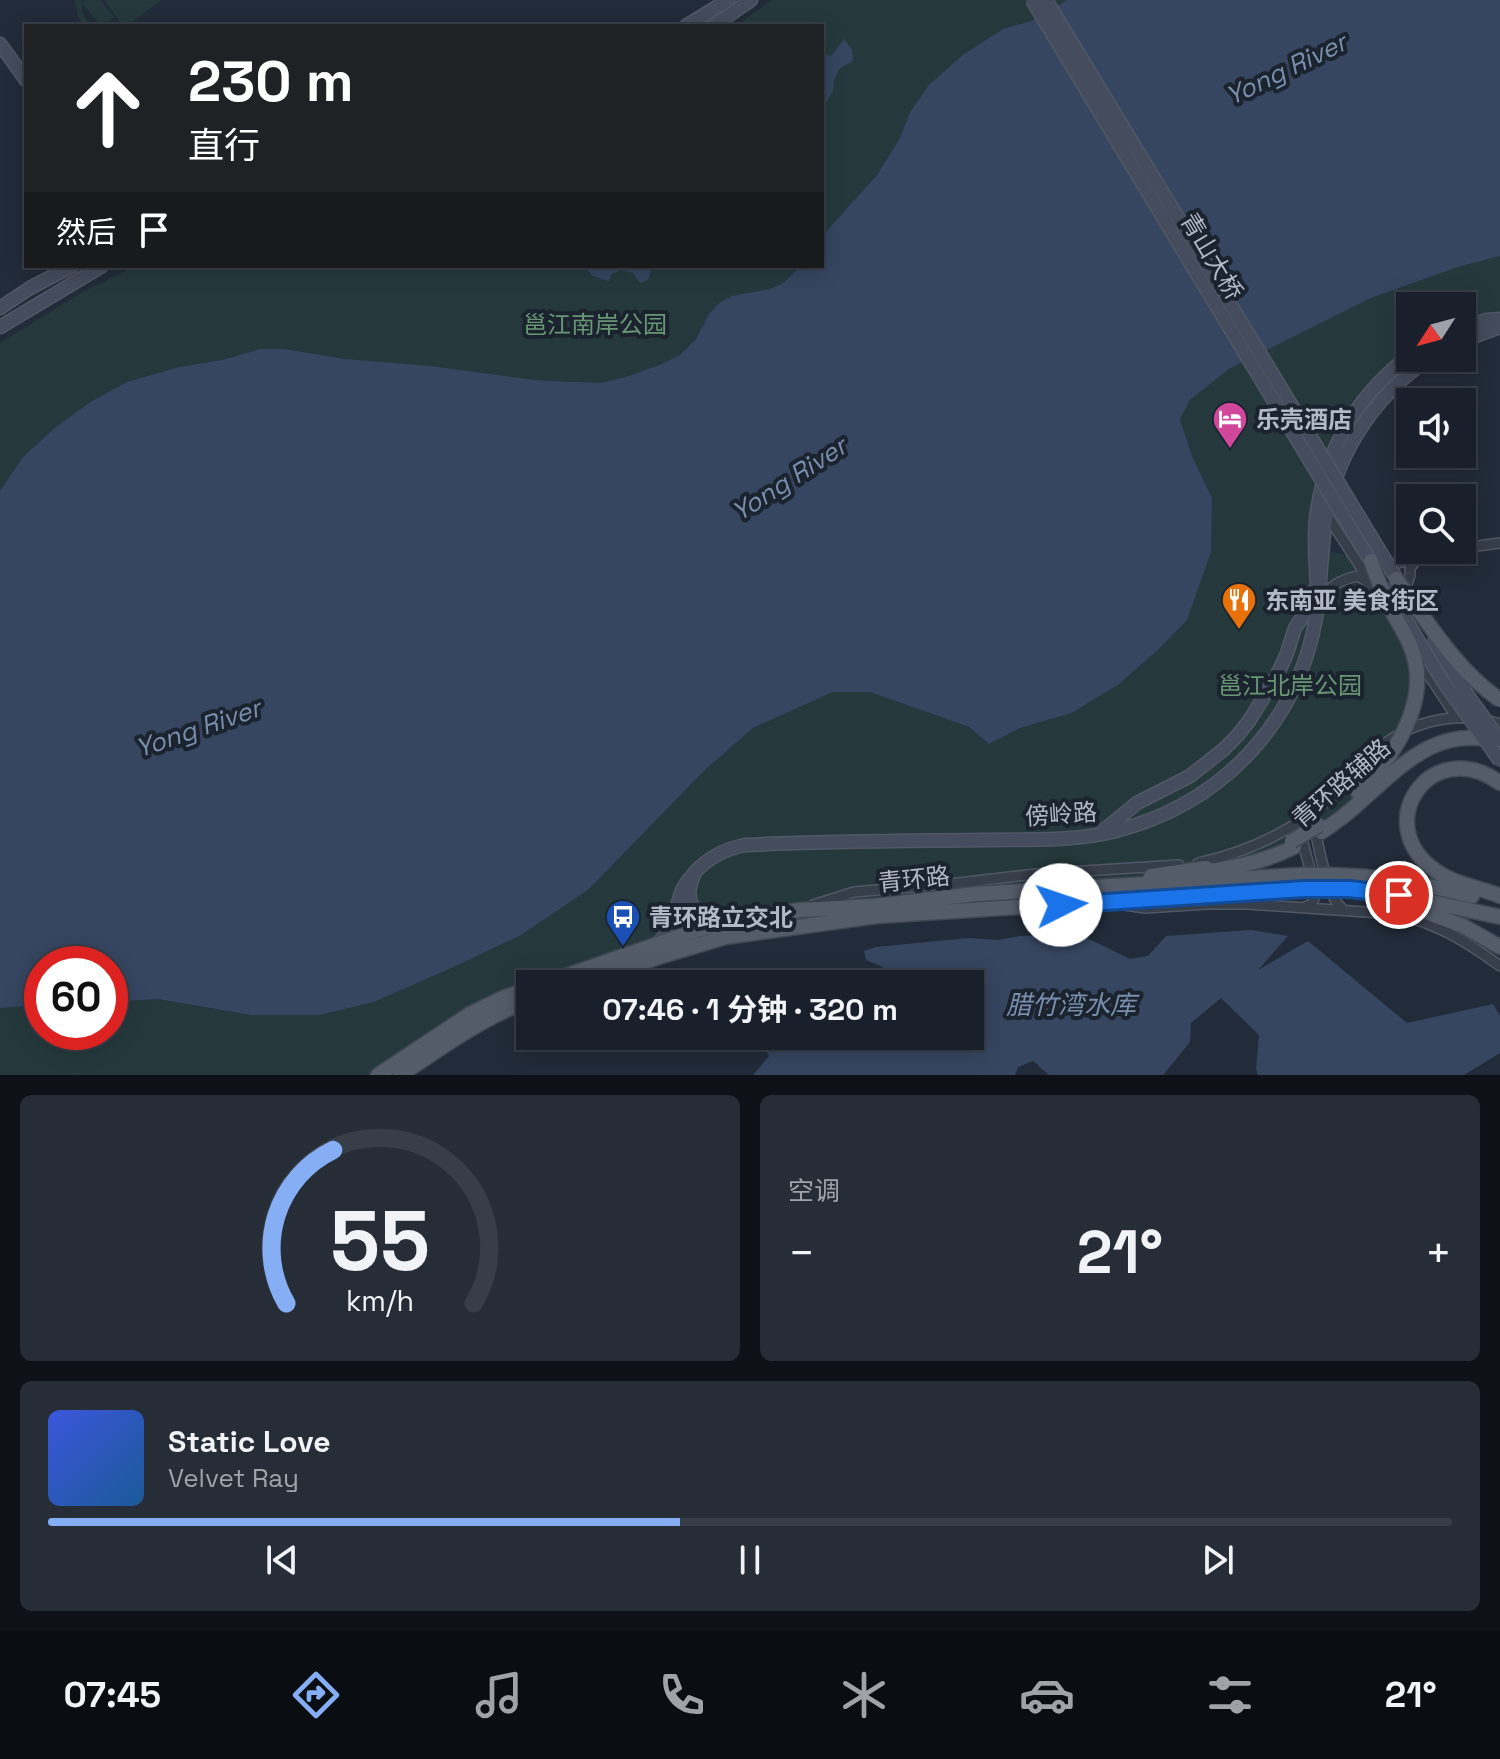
<!DOCTYPE html>
<html lang="zh">
<meta charset="utf-8">
<style>
:root{--surface:#1a202b;--page:#272d37;--text:#f1f3f6;--muted:#9fa3a9;--line:#383e47;--accent:#86aef5}
body{margin:0;font-family:"Space Grotesk","Noto Sans SC",sans-serif;background:var(--page);color:var(--text);height:100vh;display:flex;flex-direction:column;font-size:30px;white-space:nowrap}
*{box-sizing:border-box;margin:0}
p{font-size:26px;color:var(--muted)}
.icon{flex:none;width:44px;height:44px;fill:none;stroke:currentColor;stroke-width:2;stroke-linecap:round;stroke-linejoin:round}
.map{position:relative;height:1075px;overflow:hidden}
.side{display:flex;flex-direction:column;gap:20px;padding:20px;background:#0e1218;flex:1}
.side>*{flex:none}
.hud{position:absolute;left:24px;top:24px;width:800px;height:244px;border-radius:0px;box-shadow:0 4px 20px #0003,0 0 0 2px var(--line);background:#202124;color:#fff;overflow:hidden}
.needle{width:52px;rotate:234deg}
.tools{position:absolute;left:1396px;top:292px;display:grid;gap:16px}
.tools a{display:grid;place-items:center;width:80px;height:80px;border-radius:0px;background:var(--surface);box-shadow:0 4px 20px #0003,0 0 0 2px var(--line);font-size:40px}
.speed{position:absolute;left:24px;top:946px;display:flex;gap:16px;font-size:40px;font-weight:700;text-align:center}
.speed>*{display:grid;place-content:center;width:104px;height:104px;border-radius:50%;background:var(--surface);box-shadow:0 4px 20px #0003,0 0 0 2px var(--line);line-height:1}
.speed .limit{border:12px solid #d22;background:#fff;color:#111}
.pin{position:absolute;display:grid;place-items:center;width:68px;height:68px;color:#fff;margin:-34px;border:4px solid #fff;border-radius:50%;box-shadow:0 2px 8px #0007}
.me{position:absolute;width:88px;margin:-44px;rotate:86deg;stroke-linejoin:round;filter:drop-shadow(0 0 6px #0008)}
.turn{display:flex;align-items:center;gap:28px;height:168px;padding:0 32px;font-size:36px}
.turn .icon{width:104px;height:104px;stroke-width:2.5}
.turn b{display:block;font-size:56px;line-height:68px}
.then{display:flex;align-items:center;height:76px;padding:0 32px;background:#0003;gap:16px;font-size:30px}
.big{font-size:60px;font-weight:700;line-height:1.1}
.side .widget{flex:1;display:flex;flex-direction:column;justify-content:center;gap:12px;min-width:0;padding:0 28px;border-radius:12px;background:var(--page)}
.side .dial{align-items:center;gap:0}
.dial svg{height:208px;overflow:visible;fill:none;stroke:var(--line);stroke-width:7;stroke-linecap:round;text-anchor:middle}
.dial text{fill:var(--text);stroke:none}
.song{display:flex;align-items:center;gap:24px}
.cover{width:96px;height:96px;border-radius:12px;background:linear-gradient(135deg,hsl(230 70% 55%),hsl(210 70% 35%))}
.played{height:8px;border-radius:4px;background:linear-gradient(90deg,var(--accent) 45%,var(--line) 45%)}
.keys{display:flex;justify-content:space-around;direction:ltr}
.heat{display:flex;justify-content:space-between;align-items:center;font-size:44px;direction:ltr}
.side .tiles{flex:1;display:grid;gap:20px;grid-template-columns:1fr 1fr}
.widget:last-child{grid-column:span 2}
.trip{position:absolute;left:516px;top:970px;width:468px;height:80px;border-radius:0px;background:var(--surface);box-shadow:0 4px 20px #0003,0 0 0 2px var(--line);font-weight:700;line-height:80px;text-align:center}
.menu{display:flex;height:128px;justify-content:space-around;align-items:center;background:#0a0d11;color:var(--muted)}
.menu .icon{width:56px;height:56px}
.menu .active{color:var(--accent)}
.menu b{font-size:36px;color:var(--text)}
.map>svg:first-child{display:block}
</style>
<div class="map">
<svg width="1500" height="1075" viewBox="0 0 1500 1075">
<rect width="100%" height="100%" fill="#222b39"/>
<!-- green -->
<path fill="#25393c" d="M75,0H82V3L86,0H100L114,17L101,26L82,3C81,12 85,21 94,26H84L78,16Z
M104,0H161L127,26H117L121,23Z
M772,0H1067L1031,21L1003,29L964,54L910,112L900,138L877,175L822,236V26H736Z
M1500,256V319L1462,327V306H1410V355L1341,434L1317,548L1371,561L1411,647L1414,707L1362,789L1352,798L1319,825L1299,837L1256,856L1143,878L742,919L542,984L378,1075H0V1008L42,1005V1032H110V1002L158,999L251,1015L374,1002L456,966L521,935L588,890L705,770L753,728L833,692H870L969,727L989,744L1020,728L1072,713L1119,684L1160,648L1187,620L1212,498L1192,456L1180,419L1190,400L1229,369L1371,298L1458,267Z
M136,266H801L783,283L770,289L732,296L719,303L709,314L696,339L680,355L663,364L627,377L600,383L534,380L345,359L285,349H260L222,360L179,367L127,382L92,401L56,427L23,457L0,491V343L86,290Z"/>
<!-- water -->
<path fill="#364660" d="M1067,0H1500V256L1458,267L1371,298L1229,369L1190,400L1180,419L1192,456L1212,498L1211,552L1187,620L1160,648L1119,684L1072,713L1020,728L989,744L969,727L870,692H833L753,728L705,770L588,890L521,935L456,966L374,1002L319,1015H251L158,999L110,1002V964H42V1005L0,1008V491L23,457L56,427L92,401L127,382L179,367L222,360L260,349H285L345,359L430,366L534,380L600,383L626,377L662,364L680,355L696,339L709,314L719,303L732,296L770,289L783,283L801,266H822V236L877,175L900,138L910,112L929,85L964,54L1003,29L1031,21Z
M844,39L852,50L853,61L839,69L834,81L833,91L825,104L822,105V54L831,56Z
M585,266H647L651,271L648,280L640,283L633,273L622,270L612,274L609,281L592,276Z
M1251,930L1288,936L1258,970L1308,941L1407,1023L1493,1004L1500,1016V1053L1464,1075H1258L1256,1069L1259,1035L1221,998L1191,1023L1190,1042L1163,1075H1049L1033,1061L1018,1067L1015,1075H753L769,1056L759,1036H970V984H908L901,975L866,960L864,951L876,947L968,938L998,940L1021,936L1051,935L1089,939L1130,959L1148,956L1166,936Z"/>
<g fill="none" stroke-linecap="round" stroke-linejoin="round">
<defs>
<path id="street" d="M1327,515L1369,580
M1462,548L1500,543
M1384,568L1424,554L1448,550
M1406,587L1410,575V568L1418,558
M1319,603C1329,586 1339,580 1358,576L1365,580L1380,597
M1417,657L1457,718
M1314,827C1320,848 1326,898 1343,909
M1298,832L1302,839L1316,892L1312,904L1305,907
M1198,863C1249,852 1295,830 1334,795C1351,779 1365,761 1382,746C1416,719 1459,711 1500,724
M813,905L854,892L958,883L1036,874L1179,865
M1124,905L1145,908L1208,904H1247L1395,914C1435,922 1467,942 1500,966"/>
<path id="secondary" d="M686,26L728,0
M713,26L751,0
M0,44L26,80
M0,308L30,288L72,266
M0,327L102,266
M1462,328L1486,320L1500,319
M1462,341L1500,327
M1410,355C1360,393 1329,444 1318,505C1312,537 1317,573 1318,605C1321,573 1322,539 1328,507C1340,447 1379,392 1430,358
M1354,534L1371,561
M1104,830L1137,803L1190,776L1223,750L1237,736L1249,721L1275,679L1286,656L1295,628L1311,604L1313,591
M695,872C709,857 725,849 745,845C824,841 904,841 983,840C1026,839 1073,842 1116,831C1226,802 1303,718 1318,605
M656,944C674,931 674,913 681,893C683,885 690,879 695,872C678,912 702,915 735,918"/>
<path id="primary" d="M1500,783C1432,733 1368,824 1436,871C1455,885 1479,887 1500,896
M1358,792L1389,756
M1321,832C1335,823 1348,813 1360,802C1402,765 1438,724 1500,742
M1197,872C1230,869 1264,862 1294,847
M1332,875C1380,876 1426,884 1472,896
M1151,876L1206,868
M1336,889L1399,895L1500,917
M1407,905L1463,926L1500,947
M542,984L701,929L742,919L800,910L875,906L975,894L1301,875
M579,984L662,956L725,937L877,916L1304,889
M378,1075L470,1014L503,998L530,988
M400,1075C443,1047 481,1018 530,1000"/>
</defs>
<!-- street casing -->
<use href="#street" stroke="#515865" stroke-width="12"/>
<!-- secondary casing -->
<use href="#secondary" stroke="#515865" stroke-width="15"/>
<!-- primary casing -->
<use href="#primary" stroke="#3f4753" stroke-width="17"/>
<!-- street -->
<use href="#street" stroke="#363e4a" stroke-width="9"/>
<!-- secondary -->
<use href="#secondary" stroke="#444c5d" stroke-width="12"/>
<!-- primary -->
<use href="#primary" stroke="#545c6a" stroke-width="14"/>
<defs>
<path id="secondary-bridge" d="M1032,0L1354,534
M1046,0L1401,586
M1387,588L1442,680L1500,761
M1433,639L1466,693L1500,740"/>
<path id="primary-bridge" d="M1371,561C1376,575 1381,589 1387,602C1394,617 1404,630 1410,645C1427,684 1411,724 1389,756
M1396,579C1428,622 1456,670 1500,700
M1292,841L1319,825
M1301,875H1332
M1304,889H1336"/>
</defs>
<!-- secondary-bridge casing -->
<use href="#secondary-bridge" stroke="#515865" stroke-width="15" stroke-linecap="butt"/>
<!-- primary-bridge casing -->
<use href="#primary-bridge" stroke="#3f4753" stroke-width="17" stroke-linecap="butt"/>
<!-- secondary-bridge -->
<use href="#secondary-bridge" stroke="#444c5d" stroke-width="12"/>
<!-- primary-bridge -->
<use href="#primary-bridge" stroke="#545c6a" stroke-width="14"/>
</g>
<g fill="none" stroke-linecap="round" stroke-linejoin="round">
<defs>
<path id="route" d="M1061,905L1304,889H1350L1399,895"/>
</defs>
<!-- route casing -->
<use href="#route" stroke="#114b97" stroke-width="20"/>
<!-- route -->
<use href="#route" stroke="#1a73e8" stroke-width="14"/>
</g>
<!-- icons -->
<defs>
<symbol id="hotel-pin" viewBox="-11 -11 22 30"><path d="M0 17L-7.5 6A9.5 9.5 0 1 1 7.5 6Z" fill="#d1479c" stroke="#1b232f"/><path d="M-6-4.5h1.5V1H6V5H4.5V3h-9V5H-6ZM-4 0a1.8 1.8 0 1 1 3.6 0ZM.5 0V-2.5h3Q6-2.5 6 0Z" fill="#fff"/></symbol>
<symbol id="restaurant-pin" viewBox="-11 -11 22 30"><path d="M0 17L-7.5 6A9.5 9.5 0 1 1 7.5 6Z" fill="#e8710a" stroke="#1b232f"/><path d="M-5-6h1v4h1v-4h1v4h1v-4h1v5L-1.5 .5V6h-2V.5L-5-1ZM5-6V6H3V1.5H1.5Q1.5-4 5-6Z" fill="#fff"/></symbol>
<symbol id="bus-pin" viewBox="-11 -11 22 30"><path d="M0 17L-7.5 6A9.5 9.5 0 1 1 7.5 6Z" fill="#1a4fb4" stroke="#1b232f"/><path d="M-5-6H5V4H4V6H2V4H-2V6H-4V4H-5ZM-3.5-4V0h7V-4ZM-3.5 1.2v1.5H-2V1.2ZM2 1.2v1.5H3.5V1.2Z" fill="#fff"/></symbol>
</defs>
<g fill-rule="evenodd">
<use href="#hotel-pin" x="1210" y="399" width="40" height="54"/>
<use href="#restaurant-pin" x="1219" y="580" width="40" height="54"/>
<use href="#bus-pin" x="603" y="897" width="40" height="54"/>
</g>
<g text-anchor="middle" dominant-baseline="central" stroke-width="8" stroke-linejoin="round" paint-order="stroke">
<!-- street labels -->
<g font-size="24" fill="#b1b8c6" stroke="#1b232f">
<text transform="translate(1212 256) rotate(59)">青山大桥</text>
<text transform="translate(1341 783) rotate(-41)">青环路辅路</text>
<text transform="translate(1061 814) rotate(-4)">傍岭路</text>
<text transform="translate(914 879) rotate(-6)">青环路</text>
</g>
<!-- park labels -->
<g font-size="24" fill="#689674" stroke="#1b232f">
<text x="595" y="324">邕江南岸公园</text>
<text x="1290" y="685">邕江北岸公园</text>
</g>
<!-- poi labels -->
<g font-size="24" font-weight="bold" fill="#b1b8c6" stroke="#1b232f" text-anchor="start">
<text x="1256" y="419">乐壳酒店</text>
<text x="1265" y="600">东南亚 美食街区</text>
<text x="649" y="917">青环路立交北</text>
</g>
<!-- water labels -->
<g font-size="26" font-style="italic" fill="#798ead" stroke="#1b232f">
<text transform="translate(1286 69) rotate(-26)">Yong River</text>
<text transform="translate(789 479) rotate(-33)">Yong River</text>
<text transform="translate(198 728) rotate(-19)">Yong River</text>
<text x="1071" y="1005">腊竹湾水库</text>
</g>
</g>
</svg>
<div class="tools">
<a><svg class="needle" viewBox="-14 -14 28 28"><path d="M0-13l5 13h-10z" fill="#e53935"/><path d="M0 13l5-13h-10z" fill="#9fa3a9"/></svg></a>
<a><svg class="icon" aria-label="sound" viewBox="0 0 24 24"><path d="M4 9h4l5-4v14l-5-4H4zM17 9q2 3 0 6"/></svg></a>
<a><svg class="icon" aria-label="search" viewBox="0 0 24 24"><circle cx="10" cy="10" r="6"/><path d="M15 15l6 6"/></svg></a>
</div>
<div class="speed"><div class="limit">60</div></div>
<div class="pin" style="left:1399px;top:895px;background:#d93025"><svg class="icon" aria-label="arrive" viewBox="0 0 24 24"><path d="M6 21V4h12l-3 4 3 4H6"/></svg></div>
<svg class="me" style="left:1061px;top:905px" viewBox="-20 -20 40 40"><circle r="19" fill="#fff"/><path d="M0-13L10 11 0 6-10 11z" fill="#1a73e8"/></svg>
<div class="trip">07:46 · 1 分钟 · 320 m</div>
<div class="hud">
<div class="turn"><svg class="icon" aria-label="ahead" viewBox="0 0 24 24"><path d="M12 20V5M6 11l6-6 6 6"/></svg><div><b>230 m</b>直行</div></div>
<div class="then">然后<svg class="icon" aria-label="arrive" viewBox="0 0 24 24"><path d="M6 21V4h12l-3 4 3 4H6"/></svg></div>
</div>
</div>
<section class="side">
<div class="tiles">
<div class="widget dial"><svg viewBox="0 0 100 80">
<path d="M14 69A42 42 0 1 1 86 69"/>
<path d="M14 69A42 42 0 0 1 32 10" stroke="#86aef5"/>
<text x="50" y="56" font-size="32" font-weight="700">55</text>
<text x="50" y="72" font-size="11">km/h</text>
</svg></div>
<div class="widget"><p>空调</p>
<div class="heat"><a>−</a><b class="big">21°</b><a>+</a></div>
</div>
<div class="widget">
<div class="song"><i class="cover"></i><div><b>Static Love</b><p>Velvet Ray</p></div></div>
<div class="played"></div>
<div class="keys"><svg class="icon" aria-label="previous" viewBox="0 0 24 24"><path d="M18 5L8 12l10 7zM5 5v14"/></svg><svg class="icon" aria-label="pause" viewBox="0 0 24 24"><path d="M8 5v14M16 5v14"/></svg><svg class="icon" aria-label="next" viewBox="0 0 24 24"><path d="M6 5l10 7-10 7zM19 5v14"/></svg></div>
</div>
</div>
</section>
<nav class="menu">
<b>07:45</b>
<svg class="icon active" aria-label="directions" viewBox="0 0 24 24"><path d="M12 3l9 9-9 9-9-9zM9 14v-3h6M13 9l2 2-2 2"/></svg>
<svg class="icon" aria-label="music" viewBox="0 0 24 24"><path d="M9 18V5l10-2v13"/><circle cx="6" cy="18" r="3"/><circle cx="16" cy="16" r="3"/></svg>
<svg class="icon" aria-label="phone" viewBox="0 0 24 24"><path d="M5 4h4l2 5-3 2q2 4 5 5l2-3 5 2v4C11 20 4 13 5 4z"/></svg>
<svg class="icon" aria-label="climate" viewBox="0 0 24 24"><path d="M12 3v18M4 7l16 10M4 17L20 7"/></svg>
<svg class="icon" aria-label="car" viewBox="0 0 24 24"><path d="M5 17H2v-5l4-1 3-4h7l3 4 3 1v5h-3M9 17h6M6 11h13"/><circle cx="7" cy="17" r="2"/><circle cx="17" cy="17" r="2"/></svg>
<svg class="icon" aria-label="filters" viewBox="0 0 24 24"><path d="M4 7h16M4 17h16"/><circle cx="9" cy="7" r="2"/><circle cx="15" cy="17" r="2"/></svg>
<b>21°</b>
</nav>
